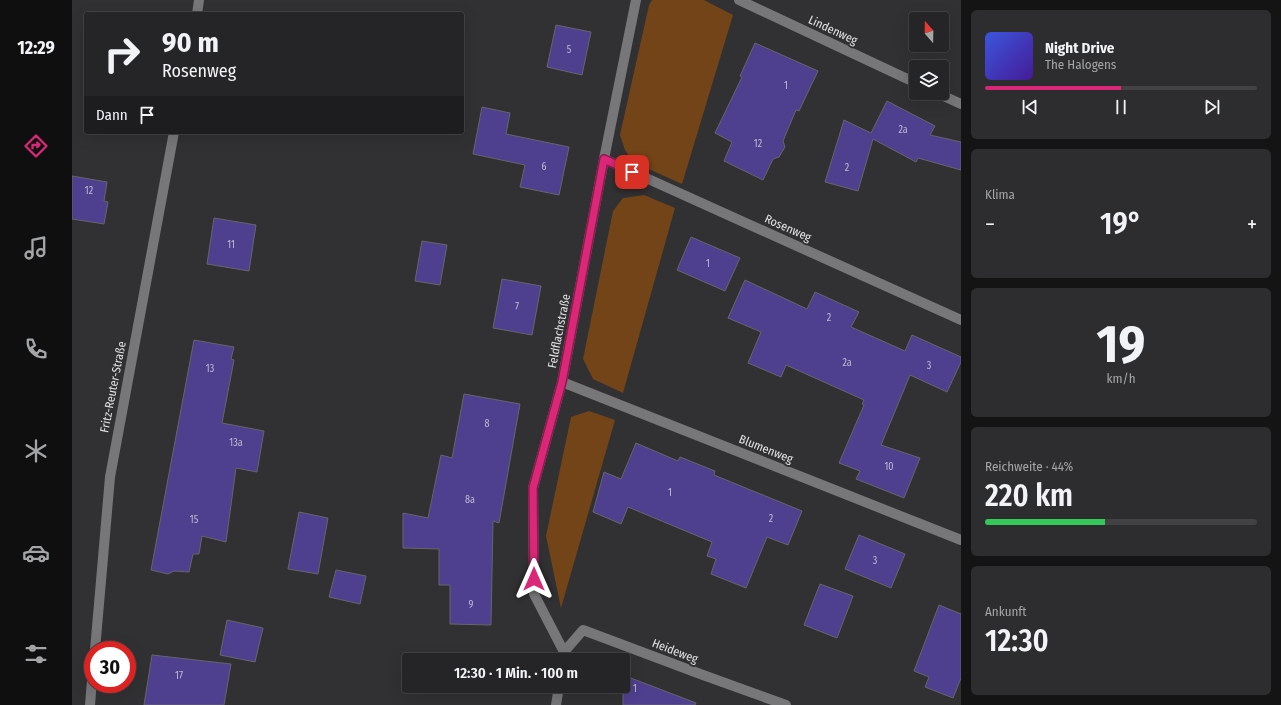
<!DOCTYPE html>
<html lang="de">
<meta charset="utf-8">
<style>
:root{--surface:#252527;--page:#2d2d2f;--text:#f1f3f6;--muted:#a3a5a7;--line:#424244;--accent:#db2777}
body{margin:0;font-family:"Fira Sans Condensed",sans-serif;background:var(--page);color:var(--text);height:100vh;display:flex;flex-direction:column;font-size:15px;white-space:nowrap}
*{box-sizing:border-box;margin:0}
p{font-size:13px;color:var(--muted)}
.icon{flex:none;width:22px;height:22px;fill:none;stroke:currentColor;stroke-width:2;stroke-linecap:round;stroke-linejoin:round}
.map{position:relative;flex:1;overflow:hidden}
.sheet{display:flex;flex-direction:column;gap:10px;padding:10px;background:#141415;width:320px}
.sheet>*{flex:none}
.banner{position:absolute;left:12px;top:12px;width:380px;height:122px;border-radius:4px;box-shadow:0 4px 16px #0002,0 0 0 1px var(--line);background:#252527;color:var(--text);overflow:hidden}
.needle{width:26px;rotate:340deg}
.buttons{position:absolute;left:837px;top:12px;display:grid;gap:8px}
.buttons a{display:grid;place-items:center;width:40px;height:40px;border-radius:4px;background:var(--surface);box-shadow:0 4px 16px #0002,0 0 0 1px var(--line);font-size:20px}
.speed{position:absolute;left:12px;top:641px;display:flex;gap:8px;font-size:20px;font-weight:700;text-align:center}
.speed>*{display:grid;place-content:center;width:52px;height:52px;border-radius:50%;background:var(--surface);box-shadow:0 4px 16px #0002,0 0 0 1px var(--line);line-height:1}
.speed .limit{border:6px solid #d22;background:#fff;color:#111}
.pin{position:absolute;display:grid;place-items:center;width:34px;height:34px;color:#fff;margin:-17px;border-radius:8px;box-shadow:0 2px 6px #0006}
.me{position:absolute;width:44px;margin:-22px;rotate:0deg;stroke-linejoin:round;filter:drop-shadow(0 0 3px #0008)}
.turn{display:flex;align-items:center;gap:14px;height:84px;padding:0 12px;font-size:18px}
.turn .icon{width:52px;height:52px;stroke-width:2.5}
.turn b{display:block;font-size:28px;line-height:34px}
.then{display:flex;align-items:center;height:38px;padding:0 12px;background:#0003;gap:8px;font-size:15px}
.big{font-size:30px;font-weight:600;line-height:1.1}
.sheet .card{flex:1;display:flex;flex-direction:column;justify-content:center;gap:6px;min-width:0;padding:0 14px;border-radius:6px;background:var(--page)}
.sheet .dial{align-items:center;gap:0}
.dial b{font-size:52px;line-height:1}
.song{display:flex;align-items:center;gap:12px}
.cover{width:48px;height:48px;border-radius:6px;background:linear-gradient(135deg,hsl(230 70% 55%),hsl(260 70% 35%))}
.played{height:4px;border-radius:2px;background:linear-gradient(90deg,var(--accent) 50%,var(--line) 50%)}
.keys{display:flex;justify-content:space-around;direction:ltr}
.heat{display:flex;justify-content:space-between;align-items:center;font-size:22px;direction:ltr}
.charge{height:6px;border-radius:3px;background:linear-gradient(90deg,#34c759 44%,var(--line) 0)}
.trip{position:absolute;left:330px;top:653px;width:228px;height:40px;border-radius:4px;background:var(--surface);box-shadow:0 4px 16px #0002,0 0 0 1px var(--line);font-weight:600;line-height:40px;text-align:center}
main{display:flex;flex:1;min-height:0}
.tabs{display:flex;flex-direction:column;width:72px;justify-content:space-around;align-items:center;background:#0f0f10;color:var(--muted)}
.tabs .icon{width:28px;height:28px}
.tabs .current{color:var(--accent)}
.tabs b{font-size:18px;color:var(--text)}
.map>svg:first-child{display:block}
</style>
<main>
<nav class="tabs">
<b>12:29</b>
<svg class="icon current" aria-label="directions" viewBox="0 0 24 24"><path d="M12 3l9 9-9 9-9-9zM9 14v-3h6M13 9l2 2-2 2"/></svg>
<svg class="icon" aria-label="music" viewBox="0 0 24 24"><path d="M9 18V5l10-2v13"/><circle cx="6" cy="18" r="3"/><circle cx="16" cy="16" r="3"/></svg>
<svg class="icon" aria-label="phone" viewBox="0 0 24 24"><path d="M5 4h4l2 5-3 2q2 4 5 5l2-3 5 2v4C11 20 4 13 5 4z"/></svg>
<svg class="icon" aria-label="climate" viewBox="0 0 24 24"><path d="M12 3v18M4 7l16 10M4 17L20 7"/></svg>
<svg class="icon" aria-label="car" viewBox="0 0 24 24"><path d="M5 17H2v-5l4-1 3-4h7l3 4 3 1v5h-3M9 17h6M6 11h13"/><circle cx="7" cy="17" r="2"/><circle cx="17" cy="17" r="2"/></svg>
<svg class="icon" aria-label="filters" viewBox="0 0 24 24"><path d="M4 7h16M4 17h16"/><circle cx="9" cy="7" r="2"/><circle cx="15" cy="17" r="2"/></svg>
</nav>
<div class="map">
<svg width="889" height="705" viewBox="0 0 889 705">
<rect width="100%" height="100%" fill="#313134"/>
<!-- green -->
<path fill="#724417" d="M580,0H632L661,15L610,184L561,162L553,150L548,135L577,5Z
M572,195L603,208L551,393L521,379L511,359L541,211L551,198Z
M517,411L543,420L489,608L474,536L499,417Z"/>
<!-- building -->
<path fill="#4f3f8f" stroke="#66666a" d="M484,25L519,32L510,75L475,67Z
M683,43L746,71L727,111L724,110L711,141L713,147L707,157L701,159L691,180L652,161L660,142L643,133L670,77L668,76Z
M815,101L863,126L858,135L889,142V170L846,158L844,162L801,139L786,191L753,182L772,120L799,133Z
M410,107L438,113L434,134L497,147L487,195L448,187L453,165L401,154Z
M0,176L35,182L32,201L36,202L32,224L0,219Z
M142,218L184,225L177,271L135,264Z
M619,237L668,258L653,291L605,270Z
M350,241L375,245L368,285L343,281Z
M430,279L469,286L460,335L421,328Z
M673,280L735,309L743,292L787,312L779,327L833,351L840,335L889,357V362L875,392L838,375L809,445L848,458L832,498L784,479L788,471L767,463L792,405L790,404L792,400L714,365L709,377L676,363L689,332L656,318Z
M122,340L162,347L159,359L162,360L150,423L192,431L185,472L164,468L154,542L130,536L127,554H121L117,572L102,571L96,574L79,570Z
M392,394L448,404L427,523L421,521L419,625L378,624V585H367V549L331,548V513L356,518L369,455L380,458Z
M564,443L606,461L608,457L643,471L642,475L730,511L716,545L695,537L674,588L639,574L644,559L635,556L640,542L556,507L549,524L521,512L532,472L549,479Z
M227,512L256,518L246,574L216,569Z
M787,535L833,554L819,588L773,569Z
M264,570L294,576L288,604L257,597Z
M748,584L781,596L765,638L732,625Z
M867,605L889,614V678L881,698L853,687L857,677L842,671Z
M155,620L191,628L183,662L148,655Z
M80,655L159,664L152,705H72Z
M551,675L624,703L623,705H551Z"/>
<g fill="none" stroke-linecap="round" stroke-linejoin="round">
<!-- minor -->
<path stroke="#777779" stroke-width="10" d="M667,0L844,83
M125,14L127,0
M865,93L889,104
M532,159L889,320
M490,382L889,540
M23,650L38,477L102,132
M492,652L511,630L631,675L714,705
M491,660L492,652L462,594L461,488L490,382L532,159L564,0
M18,705L21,668
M484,705L487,686"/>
</g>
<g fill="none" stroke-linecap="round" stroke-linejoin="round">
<defs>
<path id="route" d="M462,579L461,488L490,382L532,159L560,172"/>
</defs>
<!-- route casing -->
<use href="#route" stroke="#8e194d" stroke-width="10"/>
<!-- route -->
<use href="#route" stroke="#db2777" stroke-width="7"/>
</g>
<g text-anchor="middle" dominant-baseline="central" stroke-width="4" stroke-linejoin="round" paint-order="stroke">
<!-- number labels -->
<g font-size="10" fill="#bebad0">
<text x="497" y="50">5</text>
<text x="714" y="86">1</text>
<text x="831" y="130">2a</text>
<text x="686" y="144">12</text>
<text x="472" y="167">6</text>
<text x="775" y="168">2</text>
<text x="17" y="191">12</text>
<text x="159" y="245">11</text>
<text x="636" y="264">1</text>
<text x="445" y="307">7</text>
<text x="757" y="318">2</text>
<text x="775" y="363">2a</text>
<text x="857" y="366">3</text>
<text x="138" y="369">13</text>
<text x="415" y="424">8</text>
<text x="164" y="443">13a</text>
<text x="817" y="467">10</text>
<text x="598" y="493">1</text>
<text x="398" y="500">8a</text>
<text x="699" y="519">2</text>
<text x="122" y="520">15</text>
<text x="803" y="561">3</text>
<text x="399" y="605">9</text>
<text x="107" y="676">17</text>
<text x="563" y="689">1</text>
</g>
<!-- street labels -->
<g font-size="12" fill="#e3e3e5" stroke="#313134">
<text transform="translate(761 30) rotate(25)">Lindenweg</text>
<text transform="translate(716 228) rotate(24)">Rosenweg</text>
<text transform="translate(487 331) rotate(-79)">Feldflachstraße</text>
<text transform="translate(41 387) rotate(-79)">Fritz-Reuter-Straße</text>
<text transform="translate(694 449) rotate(22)">Blumenweg</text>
<text transform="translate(603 651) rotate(21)">Heideweg</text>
</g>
</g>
</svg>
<div class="buttons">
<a><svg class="needle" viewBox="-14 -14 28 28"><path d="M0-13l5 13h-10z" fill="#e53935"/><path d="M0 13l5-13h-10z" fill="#a3a5a7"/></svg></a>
<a><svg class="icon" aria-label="layers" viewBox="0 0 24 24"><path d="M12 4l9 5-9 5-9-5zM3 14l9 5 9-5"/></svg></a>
</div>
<div class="speed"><div class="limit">30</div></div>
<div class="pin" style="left:560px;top:172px;background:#d93025"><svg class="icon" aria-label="arrive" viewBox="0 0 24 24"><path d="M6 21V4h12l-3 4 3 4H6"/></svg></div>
<svg class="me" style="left:462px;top:579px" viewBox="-20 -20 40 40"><path d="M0-17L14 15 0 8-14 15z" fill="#db2777" stroke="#fff" stroke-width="4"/></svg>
<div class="trip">12:30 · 1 Min. · 100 m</div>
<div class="banner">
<div class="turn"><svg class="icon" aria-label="right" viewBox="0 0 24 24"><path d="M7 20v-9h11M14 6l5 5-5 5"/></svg><div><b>90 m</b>Rosenweg</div></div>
<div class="then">Dann<svg class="icon" aria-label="arrive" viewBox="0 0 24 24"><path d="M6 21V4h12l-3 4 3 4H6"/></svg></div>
</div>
</div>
<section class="sheet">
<div class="card">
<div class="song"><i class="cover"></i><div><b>Night Drive</b><p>The Halogens</p></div></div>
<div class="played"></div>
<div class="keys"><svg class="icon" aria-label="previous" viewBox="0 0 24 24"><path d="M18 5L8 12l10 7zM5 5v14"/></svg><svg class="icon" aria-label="pause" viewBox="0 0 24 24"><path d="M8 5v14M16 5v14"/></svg><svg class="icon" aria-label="next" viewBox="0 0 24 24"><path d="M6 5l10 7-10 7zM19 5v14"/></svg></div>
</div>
<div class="card"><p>Klima</p>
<div class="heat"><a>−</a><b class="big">19°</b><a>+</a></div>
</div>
<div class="card dial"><b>19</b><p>km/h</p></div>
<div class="card"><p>Reichweite · 44%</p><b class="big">220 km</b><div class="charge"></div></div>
<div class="card"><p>Ankunft</p><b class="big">12:30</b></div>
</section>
</main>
